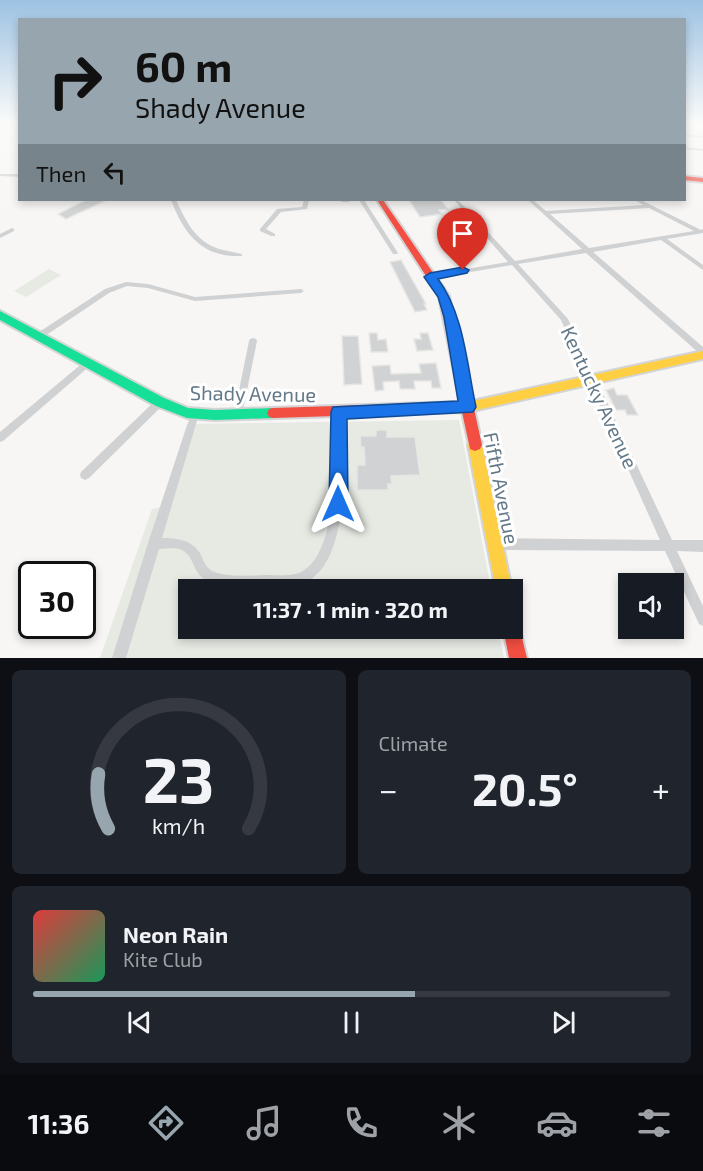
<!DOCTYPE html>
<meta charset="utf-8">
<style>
:root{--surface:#171b24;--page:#20242c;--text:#f1f3f6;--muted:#9ea1a6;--line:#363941;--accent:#97a5ae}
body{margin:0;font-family:"Exo 2",sans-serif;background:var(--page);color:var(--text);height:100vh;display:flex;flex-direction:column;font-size:22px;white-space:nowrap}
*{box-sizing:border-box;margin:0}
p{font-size:20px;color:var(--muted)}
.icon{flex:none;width:33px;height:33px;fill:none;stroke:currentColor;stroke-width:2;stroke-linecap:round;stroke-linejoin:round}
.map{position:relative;height:658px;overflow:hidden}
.side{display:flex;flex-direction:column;gap:12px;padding:12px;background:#0d0f14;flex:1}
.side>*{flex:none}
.hud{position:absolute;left:18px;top:18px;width:668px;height:183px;border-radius:0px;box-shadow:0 3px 9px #0003;background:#97a5ae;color:#111;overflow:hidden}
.controls{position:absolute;left:618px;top:573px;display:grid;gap:12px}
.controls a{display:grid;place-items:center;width:66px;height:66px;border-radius:0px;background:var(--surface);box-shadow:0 3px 9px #0003;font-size:30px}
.speed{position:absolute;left:18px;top:561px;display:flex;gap:12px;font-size:30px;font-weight:700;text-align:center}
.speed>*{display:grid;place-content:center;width:78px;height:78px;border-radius:50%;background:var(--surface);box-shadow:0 3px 9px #0003;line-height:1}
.speed .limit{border:3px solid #111;border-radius:9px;background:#fff;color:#111}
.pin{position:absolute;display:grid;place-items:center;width:51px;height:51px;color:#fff;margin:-62px -26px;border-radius:50% 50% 50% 0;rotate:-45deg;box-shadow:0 0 6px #0007}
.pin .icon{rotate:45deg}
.me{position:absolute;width:66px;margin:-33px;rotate:0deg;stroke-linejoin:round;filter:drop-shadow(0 0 4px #0008)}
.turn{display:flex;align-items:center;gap:21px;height:126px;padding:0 18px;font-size:27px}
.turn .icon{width:78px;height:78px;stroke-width:2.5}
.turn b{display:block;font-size:42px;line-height:51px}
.then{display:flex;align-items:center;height:57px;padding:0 18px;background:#0003;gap:12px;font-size:22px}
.big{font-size:45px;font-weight:700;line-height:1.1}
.side .card{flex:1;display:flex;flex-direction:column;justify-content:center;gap:9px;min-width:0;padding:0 21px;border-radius:9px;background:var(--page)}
.side .dial{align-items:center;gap:0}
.dial svg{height:156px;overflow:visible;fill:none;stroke:var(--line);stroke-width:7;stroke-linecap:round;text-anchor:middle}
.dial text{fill:var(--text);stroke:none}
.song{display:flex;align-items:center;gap:18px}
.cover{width:72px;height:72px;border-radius:9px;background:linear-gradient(135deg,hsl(0 70% 55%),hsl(150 70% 35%))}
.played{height:6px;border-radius:3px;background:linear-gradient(90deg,var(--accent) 60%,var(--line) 60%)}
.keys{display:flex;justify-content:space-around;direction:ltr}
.heat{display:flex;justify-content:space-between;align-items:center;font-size:33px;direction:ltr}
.side .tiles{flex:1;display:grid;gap:12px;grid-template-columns:1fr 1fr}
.card:last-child{grid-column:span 2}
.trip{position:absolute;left:178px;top:579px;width:345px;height:60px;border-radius:0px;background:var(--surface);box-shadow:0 3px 9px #0003;font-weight:700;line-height:60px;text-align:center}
.tabs{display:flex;height:96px;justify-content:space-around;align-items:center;background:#090b0e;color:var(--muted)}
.tabs .icon{width:42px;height:42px}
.tabs .on{color:var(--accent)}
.tabs b{font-size:27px;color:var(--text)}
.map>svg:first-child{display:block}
</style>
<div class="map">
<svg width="703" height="658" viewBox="0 0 703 658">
<rect width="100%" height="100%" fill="#f7f6f5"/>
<!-- green -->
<path fill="#e6eae3" d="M49,269L61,275L26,297L14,291Z
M459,420L491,589L189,590V628L498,629L504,658H100L152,509L160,507L187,424Z"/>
<!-- building -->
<path fill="#d1d2d3" stroke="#e6e6e5" stroke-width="1.5" d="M86,200H107L66,219L58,214Z
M409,200H441L448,209L439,210L442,214L420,217Z
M401,260L426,304H424L427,310L415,312L390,262Z
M369,333H377L378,340L386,339L388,352H371Z
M420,333H428L433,350L417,351L414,339H421Z
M342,336H358L362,384L344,385Z
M436,363L441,388H432L431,381H414L415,389H400L399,381L383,382L384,390L375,391L372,366L390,365L391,374L421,373L419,364Z
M614,388L617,395H627L638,415H627L625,410H616L606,390Z
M376,430H387V437H415L420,475L391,476L392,484H388V490H357V465H365L364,447L361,448L360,436H376Z"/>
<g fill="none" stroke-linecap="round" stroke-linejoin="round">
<defs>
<path id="fast" d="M0,311L164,398L188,408L215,410L273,408L277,409L279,413L277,417L273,418L215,420L187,418L156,406L0,320Z"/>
<path id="slow" d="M703,351V359L468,412L464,411L462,407L464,403L468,402Z
M475,439L480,441L482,445L512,590H496L468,445L470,441Z"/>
<path id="jam" d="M684,176L703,178V182L684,180Z
M377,200H383L449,296L482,445L480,449L475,451L470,449L462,412L273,418L269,417L267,413L269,409L273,408L460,402L439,296Z
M513,620L518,622L527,658H509L503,628H513Z"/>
</defs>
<!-- fast casing -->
<use href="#fast" stroke="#d3d4d5" stroke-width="4"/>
<!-- slow casing -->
<use href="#slow" stroke="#d3d4d5" stroke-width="4"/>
<!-- jam casing -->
<use href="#jam" stroke="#d3d4d5" stroke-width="4"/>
<!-- street -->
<path fill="#d0d1d2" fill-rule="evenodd" d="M6,124H10L7,126L5,125Z
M684,134L703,136V138L684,136Z
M684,147L703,149V151L684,149Z
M0,174H20V177L0,176Z
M171,200H176C186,221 195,241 219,249C226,251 234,252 242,254V256C202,258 184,234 171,200Z
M304,200H309L307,209L281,212L266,229L275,234V236H271L260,231V229L277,209L302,207Z
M339,200H352C349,203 342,203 339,200Z
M359,200H364L398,253L397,254H393Z
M454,200H458L515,261L582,249L528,200H533L546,211L643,205L635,200H641L701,230L703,229V233L667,239L703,265V270L661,240L593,252L703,347V355L700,354L586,253L518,264L568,319L672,540H703V552L677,551L703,606V626L699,624L665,551L495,550L491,548L489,544L491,540L495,538L660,540L561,320L512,265L430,279L427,277L430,275L508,262ZM649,208L694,231L589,248L550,214Z
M12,228L14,229V231L0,238V234Z
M126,282L148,284L195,297L301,289L304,291L301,293L195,301L148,288L127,286L109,293L42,338H36L35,336L36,334L105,289Z
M253,338L256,339L257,341L242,415L241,418L238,419L235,418L234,415L249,341L250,339Z
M88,360L91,361L92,363L91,365L3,441L0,442V432L85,361Z
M160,398L163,399L164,402L163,405L89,478L85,480L81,478L80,475L81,472L157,399Z
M339,408L342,409L343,412C344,456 351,557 308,581C296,588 280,587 267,587C250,587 227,589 212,583C191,576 196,557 182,550C175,547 166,549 159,549L126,658H112L148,543L192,411L195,410L198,411L199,414L162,538C178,538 193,540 201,555C204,562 207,570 215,572C227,577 252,576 265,575C276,575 291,577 301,572C340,552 334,451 335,412L336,409Z"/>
<!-- fast -->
<use href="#fast" fill="#16e098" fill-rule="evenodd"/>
<!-- slow -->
<use href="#slow" fill="#ffcf43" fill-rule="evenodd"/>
<!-- jam -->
<use href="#jam" fill="#f24e42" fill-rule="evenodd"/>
</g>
<!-- sky -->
<linearGradient id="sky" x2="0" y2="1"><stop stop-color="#9dc2e2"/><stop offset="0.57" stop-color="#fbfbfa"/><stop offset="1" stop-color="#fbfbfa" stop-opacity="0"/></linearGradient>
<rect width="703" height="216" fill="url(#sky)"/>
<!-- route -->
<path fill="#1a73e8" stroke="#114b97" stroke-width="1.5" d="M463,267L469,270L467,273L438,279C464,314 467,365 476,407L473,412L347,419L348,504L345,510L338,513L331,510L329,504L331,412L333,407L458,401L444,317L438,297L424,277L430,273Z"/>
<g text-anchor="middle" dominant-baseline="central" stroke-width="6" stroke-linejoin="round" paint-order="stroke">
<!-- street labels -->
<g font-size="20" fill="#647988" stroke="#fff">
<text transform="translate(253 393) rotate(1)">Shady Avenue</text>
<text transform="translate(600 397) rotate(65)">Kentucky Avenue</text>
<text transform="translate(502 488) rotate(79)">Fifth Avenue</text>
</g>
</g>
</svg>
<div class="controls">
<a><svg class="icon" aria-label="sound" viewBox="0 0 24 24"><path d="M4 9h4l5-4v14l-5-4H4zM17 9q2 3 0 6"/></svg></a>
</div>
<div class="speed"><div class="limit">30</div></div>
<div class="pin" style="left:463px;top:270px;background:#d93025"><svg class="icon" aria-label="arrive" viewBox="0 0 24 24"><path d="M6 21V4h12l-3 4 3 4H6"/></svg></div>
<svg class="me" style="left:338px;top:504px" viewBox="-20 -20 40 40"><path d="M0-17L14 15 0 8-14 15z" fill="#1a73e8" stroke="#fff" stroke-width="4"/></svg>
<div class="trip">11:37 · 1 min · 320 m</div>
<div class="hud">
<div class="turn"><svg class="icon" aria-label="right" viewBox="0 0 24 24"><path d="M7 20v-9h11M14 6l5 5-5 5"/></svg><div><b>60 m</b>Shady Avenue</div></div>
<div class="then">Then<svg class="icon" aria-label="left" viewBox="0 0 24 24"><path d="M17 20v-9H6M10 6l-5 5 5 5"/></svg></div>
</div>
</div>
<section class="side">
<div class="tiles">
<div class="card dial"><svg viewBox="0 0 100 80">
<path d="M14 69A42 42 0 1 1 86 69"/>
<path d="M14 69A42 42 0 0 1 9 41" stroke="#97a5ae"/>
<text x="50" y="56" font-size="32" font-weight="700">23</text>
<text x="50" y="72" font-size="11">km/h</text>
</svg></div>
<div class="card"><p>Climate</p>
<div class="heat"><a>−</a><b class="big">20.5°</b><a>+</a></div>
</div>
<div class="card">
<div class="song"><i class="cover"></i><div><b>Neon Rain</b><p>Kite Club</p></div></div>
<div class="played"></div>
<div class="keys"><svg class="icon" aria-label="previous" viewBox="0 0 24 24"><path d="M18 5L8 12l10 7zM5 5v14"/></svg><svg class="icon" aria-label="pause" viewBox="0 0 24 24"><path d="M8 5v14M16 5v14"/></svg><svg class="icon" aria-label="next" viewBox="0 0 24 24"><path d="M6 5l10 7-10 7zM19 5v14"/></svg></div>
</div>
</div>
</section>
<nav class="tabs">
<b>11:36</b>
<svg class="icon on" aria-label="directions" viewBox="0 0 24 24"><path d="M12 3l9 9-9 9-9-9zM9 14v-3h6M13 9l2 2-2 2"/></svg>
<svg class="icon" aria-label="music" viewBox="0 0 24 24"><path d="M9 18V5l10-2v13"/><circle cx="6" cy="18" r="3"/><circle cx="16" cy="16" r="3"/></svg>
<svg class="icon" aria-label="phone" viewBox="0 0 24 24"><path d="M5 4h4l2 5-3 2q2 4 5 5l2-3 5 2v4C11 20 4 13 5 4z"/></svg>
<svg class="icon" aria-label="climate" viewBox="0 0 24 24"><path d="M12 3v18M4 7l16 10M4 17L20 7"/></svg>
<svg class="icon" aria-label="car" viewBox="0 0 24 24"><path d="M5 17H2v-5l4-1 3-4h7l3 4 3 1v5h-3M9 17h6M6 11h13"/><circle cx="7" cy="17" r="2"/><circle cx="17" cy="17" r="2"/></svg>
<svg class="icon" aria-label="filters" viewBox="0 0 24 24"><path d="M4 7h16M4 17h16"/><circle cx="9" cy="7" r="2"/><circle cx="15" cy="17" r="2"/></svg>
</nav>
